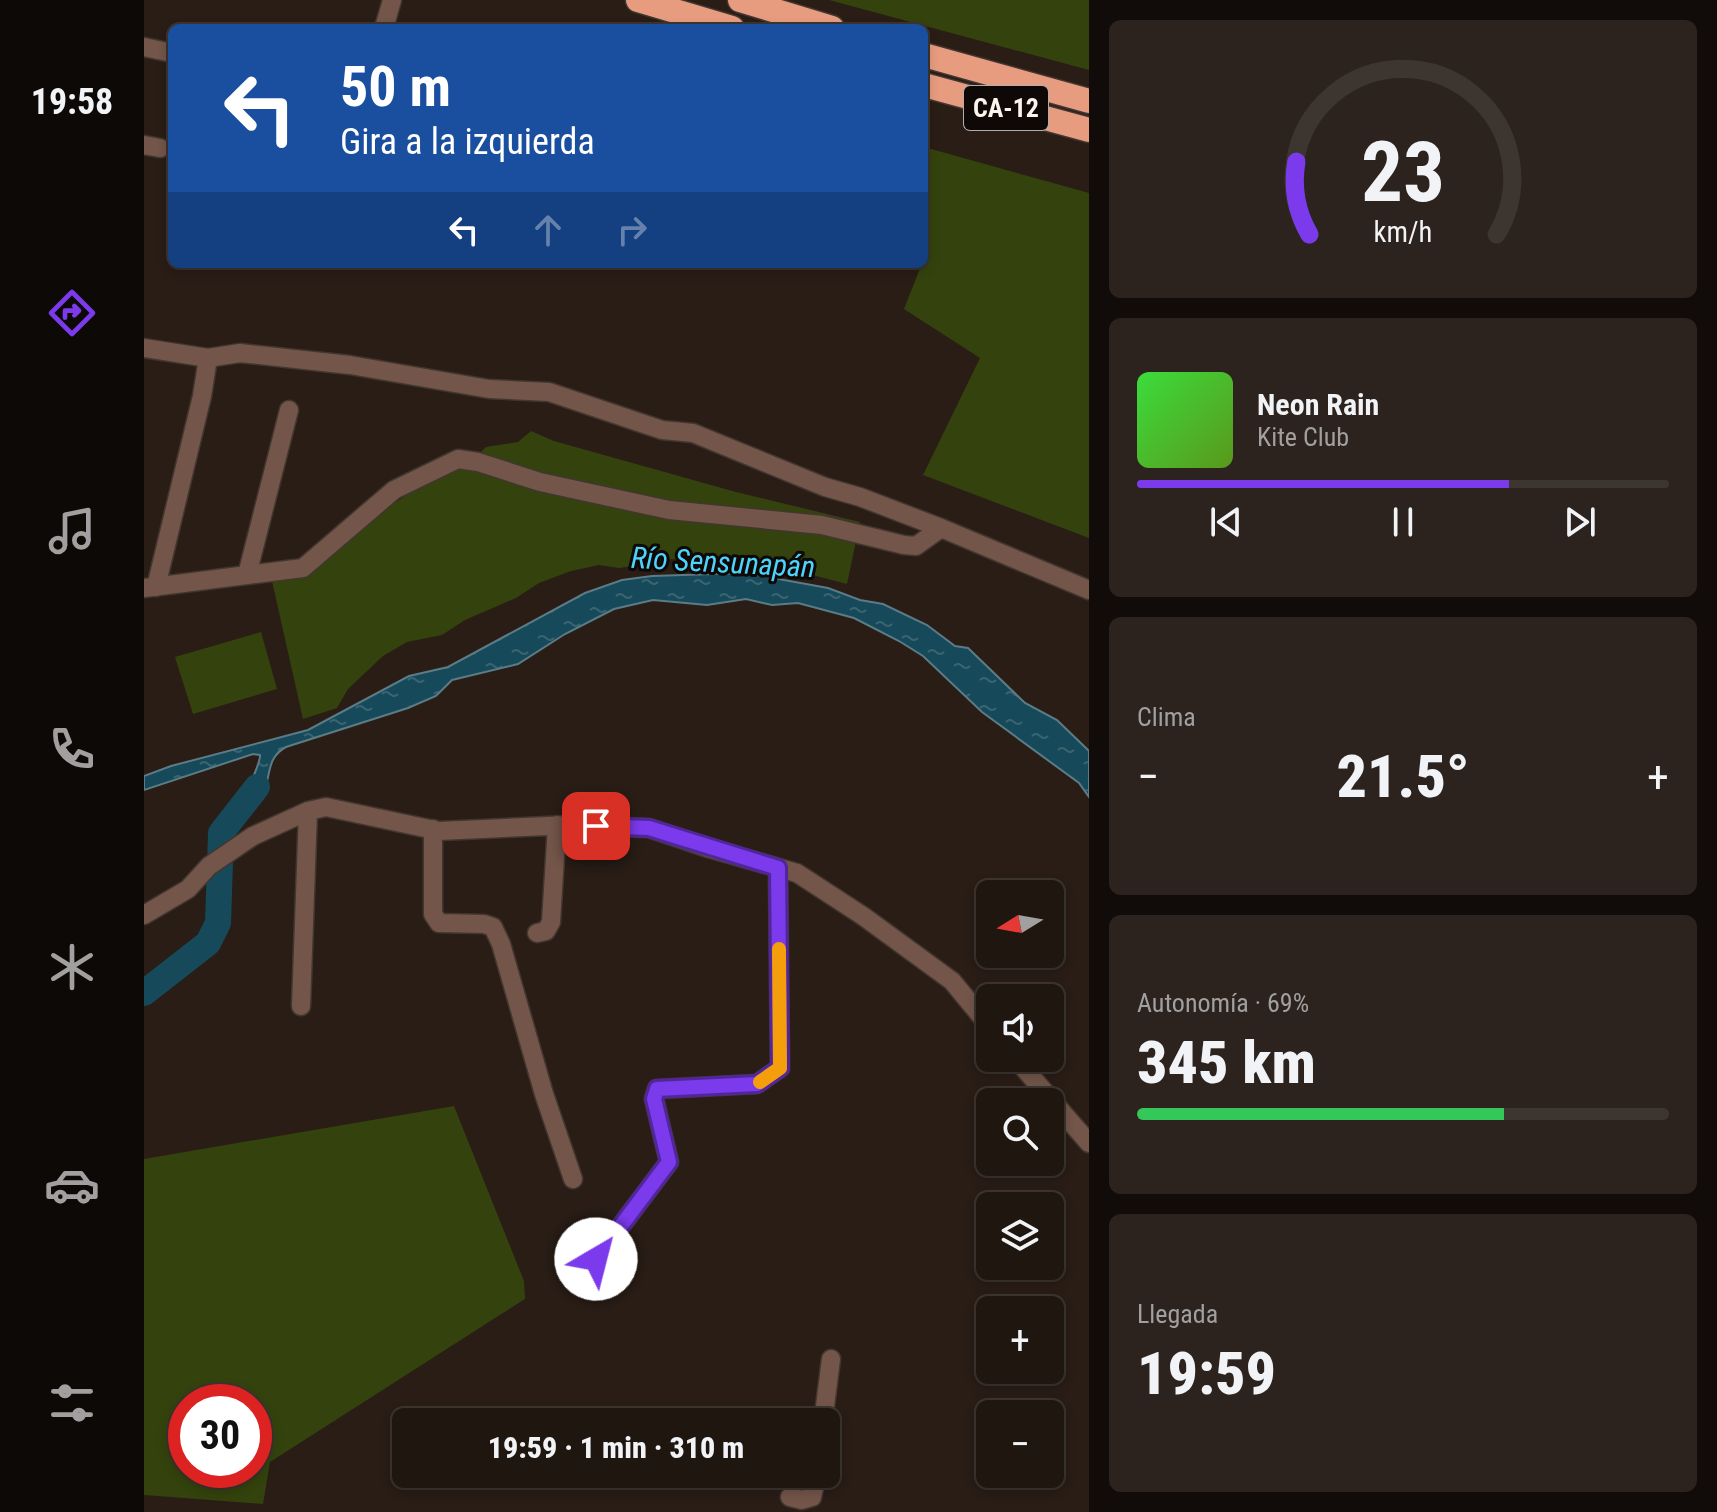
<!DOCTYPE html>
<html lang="es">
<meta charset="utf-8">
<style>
:root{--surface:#1f1610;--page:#2c231e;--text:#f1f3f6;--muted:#a19f9f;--line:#3c3530;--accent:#7c3aed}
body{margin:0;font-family:"Roboto Condensed",sans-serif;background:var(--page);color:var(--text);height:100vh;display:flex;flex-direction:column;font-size:30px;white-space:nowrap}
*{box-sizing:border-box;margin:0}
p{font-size:26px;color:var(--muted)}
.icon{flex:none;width:44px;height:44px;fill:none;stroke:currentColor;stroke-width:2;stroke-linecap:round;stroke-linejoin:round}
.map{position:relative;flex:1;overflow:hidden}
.details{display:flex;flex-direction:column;gap:20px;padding:20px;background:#110c09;width:628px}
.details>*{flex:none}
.guide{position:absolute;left:24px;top:24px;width:760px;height:244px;border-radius:12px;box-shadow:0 4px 12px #0003,0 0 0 2px var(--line);background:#1a4fa0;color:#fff;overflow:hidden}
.needle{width:52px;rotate:259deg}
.tools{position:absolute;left:832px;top:880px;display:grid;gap:16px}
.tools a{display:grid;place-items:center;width:88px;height:88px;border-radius:12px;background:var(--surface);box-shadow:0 4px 12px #0003,0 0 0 2px var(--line);font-size:40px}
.speed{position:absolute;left:24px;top:1384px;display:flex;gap:16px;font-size:40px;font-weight:700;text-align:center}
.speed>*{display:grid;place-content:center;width:104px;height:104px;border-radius:50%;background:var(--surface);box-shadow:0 4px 12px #0003,0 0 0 2px var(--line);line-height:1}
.speed .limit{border:12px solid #d22;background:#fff;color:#111}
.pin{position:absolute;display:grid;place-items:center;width:68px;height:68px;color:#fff;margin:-34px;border-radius:16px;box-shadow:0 4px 12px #0006}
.me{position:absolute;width:88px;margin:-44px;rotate:37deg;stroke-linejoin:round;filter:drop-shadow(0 0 6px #0008)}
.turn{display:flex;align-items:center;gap:28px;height:168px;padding:0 40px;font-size:36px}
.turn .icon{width:104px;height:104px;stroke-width:2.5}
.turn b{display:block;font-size:56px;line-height:68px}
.lanes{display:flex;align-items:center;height:76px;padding:0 40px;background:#0003;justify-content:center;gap:40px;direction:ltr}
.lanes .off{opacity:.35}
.big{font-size:60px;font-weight:800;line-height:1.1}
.details .card{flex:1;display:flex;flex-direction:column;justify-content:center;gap:12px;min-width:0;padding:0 28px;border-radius:12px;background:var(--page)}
.details .dial{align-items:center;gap:0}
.dial svg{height:208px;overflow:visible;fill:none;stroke:var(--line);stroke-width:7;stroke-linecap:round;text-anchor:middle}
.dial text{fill:var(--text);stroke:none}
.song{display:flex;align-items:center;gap:24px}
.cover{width:96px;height:96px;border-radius:12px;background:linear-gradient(135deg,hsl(120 70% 55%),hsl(90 70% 35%))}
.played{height:8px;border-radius:4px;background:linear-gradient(90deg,var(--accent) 70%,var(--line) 70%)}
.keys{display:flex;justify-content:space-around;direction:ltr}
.heat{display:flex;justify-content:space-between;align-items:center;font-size:44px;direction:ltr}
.charge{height:12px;border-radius:6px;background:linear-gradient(90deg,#34c759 69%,var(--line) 0)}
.trip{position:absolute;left:248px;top:1408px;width:448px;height:80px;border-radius:12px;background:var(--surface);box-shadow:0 4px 12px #0003,0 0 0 2px var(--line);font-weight:800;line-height:80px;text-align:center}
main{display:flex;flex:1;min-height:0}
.tab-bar{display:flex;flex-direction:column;width:144px;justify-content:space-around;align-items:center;background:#0c0906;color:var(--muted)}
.tab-bar .icon{width:56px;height:56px}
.tab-bar .current{color:var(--accent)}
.tab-bar b{font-size:36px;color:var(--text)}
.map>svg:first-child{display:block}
</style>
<main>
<nav class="tab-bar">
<b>19:58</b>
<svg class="icon current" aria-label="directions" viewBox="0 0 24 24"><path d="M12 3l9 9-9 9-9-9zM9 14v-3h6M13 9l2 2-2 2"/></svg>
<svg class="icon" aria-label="music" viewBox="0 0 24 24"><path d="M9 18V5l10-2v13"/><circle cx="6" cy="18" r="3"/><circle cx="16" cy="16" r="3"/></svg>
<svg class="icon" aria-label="phone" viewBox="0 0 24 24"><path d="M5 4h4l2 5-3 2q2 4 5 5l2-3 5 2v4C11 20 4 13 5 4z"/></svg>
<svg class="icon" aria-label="climate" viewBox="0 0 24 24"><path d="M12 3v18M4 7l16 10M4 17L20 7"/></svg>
<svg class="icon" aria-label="car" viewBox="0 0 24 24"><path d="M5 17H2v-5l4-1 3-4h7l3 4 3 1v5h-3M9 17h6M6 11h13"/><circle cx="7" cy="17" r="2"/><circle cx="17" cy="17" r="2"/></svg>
<svg class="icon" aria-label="filters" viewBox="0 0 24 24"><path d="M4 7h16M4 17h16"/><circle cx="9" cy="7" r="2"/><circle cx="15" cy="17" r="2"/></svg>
</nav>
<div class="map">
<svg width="945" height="1512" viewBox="0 0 945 1512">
<defs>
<pattern id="water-ripples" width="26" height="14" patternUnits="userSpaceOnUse" patternTransform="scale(2)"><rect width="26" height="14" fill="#164959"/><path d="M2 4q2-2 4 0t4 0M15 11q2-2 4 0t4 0" fill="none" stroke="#396471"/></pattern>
</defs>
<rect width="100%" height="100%" fill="#291d16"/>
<!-- grass -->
<path fill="#34430d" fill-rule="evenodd" d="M685,0H945V70Z
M780,147L945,193V538L779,475L836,358L760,309L784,248L780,246Z
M387,431L410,441L592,492L716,522L703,584L653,571L632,562L600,556L546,560L502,558L491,566L475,568L455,565L427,571L395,583L372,598L321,620L298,635L263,642L239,656L204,689L193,708L159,719L128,581L166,575L248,505L284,480L306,470L321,467L342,447L374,442Z
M117,632L133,689L49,714L31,657Z
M310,1106L380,1281L381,1299L126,1462L119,1504L0,1495V1159ZM110,1402V1470H42V1402Z"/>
<!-- water -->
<path fill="url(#water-ripples)" stroke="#5b7c86" stroke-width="2" d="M602,573L684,588L716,600L739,604L783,625L811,646L824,648L881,703L913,720L945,751V797L935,783L838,712L779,656L755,641L710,618L654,603L628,605L602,599L563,605L509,600L470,609L421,634L374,664L308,680L292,696L264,708L142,747C119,759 129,783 115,800C110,806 98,810 91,814C97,806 117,762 116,755L109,754L0,790V776L27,766L164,730L265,676L304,667L441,593L478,580L508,576Z"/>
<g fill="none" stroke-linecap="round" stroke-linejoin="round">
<!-- river -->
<path stroke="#164959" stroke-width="26" d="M0,993L64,943L74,923L77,833L113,787"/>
<defs>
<path id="minor" d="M240,28L248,0
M0,47L28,53
M0,145L16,148
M0,348L64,358L96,353L206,365L345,389L405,392L518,430L549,433L681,487L716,497L797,528L945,590
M103,575L145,410
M12,587L58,396L64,358
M0,588L159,568L250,490L314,459L334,462L396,482L525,510L678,525L760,545L772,546L797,528
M289,829V914L295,923L340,924L349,927L357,944L400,1094L429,1179
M0,915L44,889L65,866L109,836L164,811L182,807L295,831L426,825L505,828L564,848L653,873L719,916L808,981L846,1027
M393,933L402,931L407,922L413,825
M157,1006L164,811
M871,1058L945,1143
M452,1259L525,1162L510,1099L513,1089L613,1084L636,1068L634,868
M679,1422L687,1359
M646,1497L658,1500L668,1497L673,1474"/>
<path id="highway" d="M494,0L588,28
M596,0L688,28
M780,55L945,101
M780,85L945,130"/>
</defs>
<!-- minor casing -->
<use href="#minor" stroke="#423730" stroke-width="21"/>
<!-- highway casing -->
<use href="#highway" stroke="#423730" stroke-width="27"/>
<!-- minor -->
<use href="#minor" stroke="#735549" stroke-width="18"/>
<!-- highway -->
<use href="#highway" stroke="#e79c80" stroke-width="24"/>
</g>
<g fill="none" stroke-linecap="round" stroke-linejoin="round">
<defs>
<path id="route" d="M452,1259L525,1162L510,1099L513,1089L613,1084L636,1068L634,868L505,828L452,826"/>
</defs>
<!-- route casing -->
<use href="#route" stroke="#51269a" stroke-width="20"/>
<!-- route -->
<use href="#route" stroke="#7c3aed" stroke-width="14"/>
<!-- slow -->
<path stroke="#f59e0b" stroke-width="14" d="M616,1082L636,1068L635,949"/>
</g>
<g text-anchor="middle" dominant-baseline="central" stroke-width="6" stroke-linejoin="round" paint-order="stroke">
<!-- shield labels -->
<rect fill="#0e0906" stroke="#b4ada8" stroke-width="2" x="820" y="86" width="84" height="44" rx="6"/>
<g font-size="26" font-weight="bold" fill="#fbf3ee">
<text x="862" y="108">CA-12</text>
</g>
<!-- water labels -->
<g font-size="30" font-style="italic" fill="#4dd4fe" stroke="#0e0906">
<text transform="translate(579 562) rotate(3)">Río Sensunapán</text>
</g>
</g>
</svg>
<div class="tools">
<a><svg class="needle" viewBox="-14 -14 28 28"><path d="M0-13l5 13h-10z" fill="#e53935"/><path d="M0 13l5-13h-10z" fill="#a19f9f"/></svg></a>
<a><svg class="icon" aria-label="sound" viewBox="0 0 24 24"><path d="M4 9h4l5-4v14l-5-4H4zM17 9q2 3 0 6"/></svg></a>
<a><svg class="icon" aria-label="search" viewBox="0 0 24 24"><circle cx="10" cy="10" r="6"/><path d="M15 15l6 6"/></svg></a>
<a><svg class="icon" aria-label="layers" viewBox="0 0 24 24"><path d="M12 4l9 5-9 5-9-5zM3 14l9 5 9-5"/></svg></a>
<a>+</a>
<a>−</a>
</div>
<div class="speed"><div class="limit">30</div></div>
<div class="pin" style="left:452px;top:826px;background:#d93025"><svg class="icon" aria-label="arrive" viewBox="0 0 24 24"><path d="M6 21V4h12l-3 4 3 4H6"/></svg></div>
<svg class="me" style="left:452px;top:1259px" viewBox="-20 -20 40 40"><circle r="19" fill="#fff"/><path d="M0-13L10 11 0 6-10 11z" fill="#7c3aed"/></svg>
<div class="trip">19:59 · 1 min · 310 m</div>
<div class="guide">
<div class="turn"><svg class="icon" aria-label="left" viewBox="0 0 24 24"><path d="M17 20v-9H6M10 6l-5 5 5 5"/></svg><div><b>50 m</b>Gira a la izquierda</div></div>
<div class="lanes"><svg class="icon" aria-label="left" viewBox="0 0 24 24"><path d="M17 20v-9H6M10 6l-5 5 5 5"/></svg><svg class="icon off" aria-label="ahead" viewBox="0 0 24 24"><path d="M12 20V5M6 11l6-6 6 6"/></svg><svg class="icon off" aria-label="right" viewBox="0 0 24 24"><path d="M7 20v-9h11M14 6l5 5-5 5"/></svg></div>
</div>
</div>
<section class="details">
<div class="card dial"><svg viewBox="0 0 100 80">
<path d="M14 69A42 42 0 1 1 86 69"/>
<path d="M14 69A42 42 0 0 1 9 41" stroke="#7c3aed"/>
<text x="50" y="56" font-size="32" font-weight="700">23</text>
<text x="50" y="72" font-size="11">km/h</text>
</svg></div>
<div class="card">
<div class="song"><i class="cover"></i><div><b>Neon Rain</b><p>Kite Club</p></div></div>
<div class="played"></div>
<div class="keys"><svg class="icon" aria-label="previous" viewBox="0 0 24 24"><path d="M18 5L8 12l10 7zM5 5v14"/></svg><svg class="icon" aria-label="pause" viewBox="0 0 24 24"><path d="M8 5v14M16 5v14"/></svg><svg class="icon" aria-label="next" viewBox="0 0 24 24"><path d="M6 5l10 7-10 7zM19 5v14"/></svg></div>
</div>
<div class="card"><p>Clima</p>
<div class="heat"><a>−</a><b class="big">21.5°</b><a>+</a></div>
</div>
<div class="card"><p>Autonomía · 69%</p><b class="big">345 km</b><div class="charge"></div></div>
<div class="card"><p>Llegada</p><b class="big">19:59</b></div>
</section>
</main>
